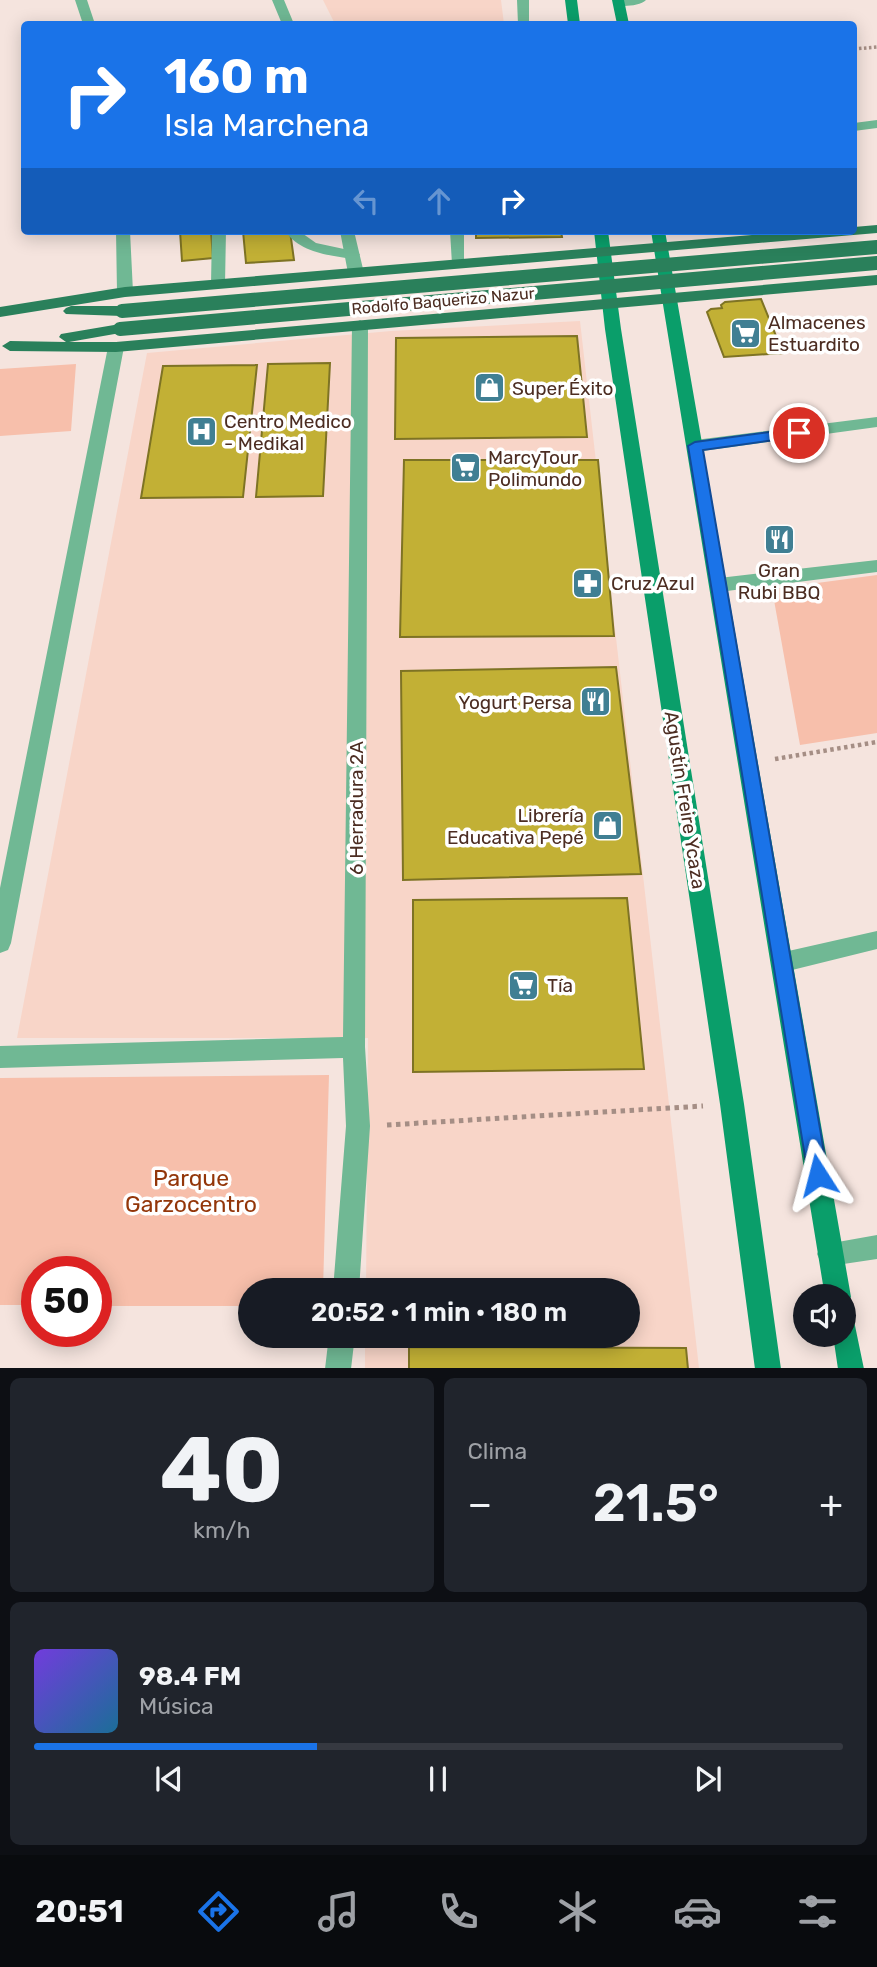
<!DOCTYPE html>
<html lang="es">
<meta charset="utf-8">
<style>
:root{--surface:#171b24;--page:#20242c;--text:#f1f3f6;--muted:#9ea1a6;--line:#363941;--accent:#1a73e8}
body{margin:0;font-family:Rubik,sans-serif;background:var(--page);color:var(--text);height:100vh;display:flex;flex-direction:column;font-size:26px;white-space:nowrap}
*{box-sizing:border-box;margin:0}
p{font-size:23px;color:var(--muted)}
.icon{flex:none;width:38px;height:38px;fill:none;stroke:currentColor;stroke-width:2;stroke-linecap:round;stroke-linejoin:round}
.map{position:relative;height:1368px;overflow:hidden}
.panel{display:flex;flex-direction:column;gap:10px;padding:10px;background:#0d0f14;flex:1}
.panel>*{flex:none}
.hud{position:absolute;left:21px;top:21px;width:836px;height:214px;border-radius:7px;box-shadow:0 4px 18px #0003;background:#1a73e8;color:#fff;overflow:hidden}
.controls{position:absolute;left:793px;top:1284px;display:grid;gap:14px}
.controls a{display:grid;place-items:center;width:63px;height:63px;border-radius:50%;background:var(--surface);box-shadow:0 4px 18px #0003;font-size:35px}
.speed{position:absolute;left:21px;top:1256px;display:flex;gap:14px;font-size:35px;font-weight:700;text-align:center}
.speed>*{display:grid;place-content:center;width:91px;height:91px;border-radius:50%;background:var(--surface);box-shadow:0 4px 18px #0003;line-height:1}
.speed .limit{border:10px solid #d22;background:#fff;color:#111}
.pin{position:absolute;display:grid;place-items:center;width:60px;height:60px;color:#fff;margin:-30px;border:4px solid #fff;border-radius:50%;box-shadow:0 2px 7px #0007}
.me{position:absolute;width:77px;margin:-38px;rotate:351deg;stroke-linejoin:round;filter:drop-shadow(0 0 5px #0008)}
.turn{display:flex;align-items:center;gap:24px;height:147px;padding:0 28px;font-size:32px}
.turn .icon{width:91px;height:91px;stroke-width:2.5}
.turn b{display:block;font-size:49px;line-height:60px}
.lanes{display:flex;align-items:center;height:66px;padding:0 28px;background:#0003;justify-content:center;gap:35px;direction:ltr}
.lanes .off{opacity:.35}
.big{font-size:52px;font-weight:600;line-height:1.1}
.panel .widget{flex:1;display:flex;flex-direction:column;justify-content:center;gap:10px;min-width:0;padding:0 24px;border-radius:10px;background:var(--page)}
.panel .dial{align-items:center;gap:0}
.dial b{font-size:91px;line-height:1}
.song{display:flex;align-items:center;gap:21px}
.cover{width:84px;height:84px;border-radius:10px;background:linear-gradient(135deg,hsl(260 70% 55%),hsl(200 70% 35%))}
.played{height:7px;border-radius:4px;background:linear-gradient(90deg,var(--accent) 35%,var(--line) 35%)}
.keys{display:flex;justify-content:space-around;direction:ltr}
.heat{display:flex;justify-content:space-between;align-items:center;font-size:38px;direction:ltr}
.panel .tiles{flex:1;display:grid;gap:10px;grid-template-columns:1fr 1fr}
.widget:last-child{grid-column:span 2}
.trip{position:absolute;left:238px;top:1278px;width:402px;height:70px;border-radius:35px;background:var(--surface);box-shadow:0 4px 18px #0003;font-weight:600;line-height:70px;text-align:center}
.tab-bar{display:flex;height:112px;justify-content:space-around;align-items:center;background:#090b0e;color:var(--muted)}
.tab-bar .icon{width:49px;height:49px}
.tab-bar .active{color:var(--accent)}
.tab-bar b{font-size:32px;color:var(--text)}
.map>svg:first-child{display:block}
</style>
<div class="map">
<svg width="877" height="1369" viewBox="0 0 877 1369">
<rect width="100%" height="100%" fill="#f5e4de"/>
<!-- built -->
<path fill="#f8d5c8" d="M323,0H501L504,24H335Z
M580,321L699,1368H365V1335H628V1290H366L368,1038H17L147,353L391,331Z"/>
<!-- green -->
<path fill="#f7bfab" d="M76,364L71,431L0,436V369Z
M877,575V733L800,745L772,589Z
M329,1075L323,1290H250V1306H96V1272H37V1305H0V1078Z"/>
<!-- building -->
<path fill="#c2b035" stroke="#7e7324" stroke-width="2" d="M180,231H211L213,258L182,261Z
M243,231H290L294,260L246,263Z
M476,231H561L562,237L476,238Z
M761,299L783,353L724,357L707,312L711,309L722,308L721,305L725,302Z
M577,336L587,437L395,439L396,338Z
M330,363L323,496L256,497L268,364Z
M257,365L243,497L141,498L163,366Z
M404,460H598L614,636L400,637Z
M616,667L641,874L403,880L401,671Z
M627,898L644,1069L413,1072V900Z
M409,1347L686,1348L688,1369H409Z"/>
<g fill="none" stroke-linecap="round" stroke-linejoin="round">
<!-- path-far2 -->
<path stroke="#a58e85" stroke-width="3.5" stroke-dasharray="2.5 2.5" stroke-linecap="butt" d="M854,49L877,47"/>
<!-- path-far1 -->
<path stroke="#a58e85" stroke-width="4.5" stroke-dasharray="3.5 3.5" stroke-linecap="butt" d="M775,759L877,742"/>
<!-- path -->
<path stroke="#a58e85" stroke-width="5" stroke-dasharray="4.5 4.5" stroke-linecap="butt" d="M387,1125L703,1106"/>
<!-- service -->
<path fill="#70b894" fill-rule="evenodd" d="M517,0H529V24H518Z
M212,231H226L225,284L218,288L211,284Z
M285,231H299L316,243L358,252L360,255L353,259C328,255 301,253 285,231Z
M450,231H464V267L459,268L452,264Z"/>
<!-- minor -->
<path fill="#70b894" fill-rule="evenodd" d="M75,0H87L95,24H83Z
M272,0H284L294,24H282Z
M614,0H646C640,6 623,7 615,5Z
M877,120V128L854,131V123Z
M116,231H130L133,292L125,297L117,292Z
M340,231H354L364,273L361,276H351L348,273Z
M360,320L368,325L365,1047L370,1126L359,1290H333L346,1126L343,1058L0,1068V1046L343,1037L352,325Z
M116,342L124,347L11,943L8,950L0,953V888L108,347Z
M877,417V427L695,452L687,446L695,440Z
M877,560V572L719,592L713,590L710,585L713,580L719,578Z
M877,931V949L784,972L776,969L773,962L776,955L784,952Z
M877,1235V1259L830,1266L821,1263L817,1254L821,1245Z
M329,1335H355L351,1369H325Z"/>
<!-- secondary -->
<path fill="#0a9e6a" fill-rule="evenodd" d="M565,0H577L580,24H568Z
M612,0H624L629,24H617Z
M594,231H608L621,329L744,1104L781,1369H755L720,1104L605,329Z
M651,231H665L851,1297L844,1307V1297H825Z
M844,1312L853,1316L864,1369H838L833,1335H844Z"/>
<!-- primary -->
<path fill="#2a805b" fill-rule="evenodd" d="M877,225V233L125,297L0,317V307L125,287L800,231H854V227Z
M877,275V285L116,352L10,351L2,346L10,341L66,342L59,337L61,334L120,324L126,326L128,329L126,332L69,342H116Z
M71,306H122L130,311L122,316L66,314L63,311L66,308Z"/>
<!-- primary-bridge -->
<path stroke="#2a805b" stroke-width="14" d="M122,311L877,247
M120,329L877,263"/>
</g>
<!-- route -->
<path fill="#1a73e8" stroke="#114b97" stroke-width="2" d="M799,428L806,433L804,436L703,450L828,1175L825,1181L818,1184L811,1181L808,1175L688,446L695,442Z"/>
<!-- icons -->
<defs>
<symbol id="supermarket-square" viewBox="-11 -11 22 22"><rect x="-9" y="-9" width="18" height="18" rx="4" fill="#407f93" stroke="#fff"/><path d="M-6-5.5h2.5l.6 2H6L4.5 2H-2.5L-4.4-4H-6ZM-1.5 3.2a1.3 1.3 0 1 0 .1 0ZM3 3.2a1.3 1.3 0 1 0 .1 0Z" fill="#fff"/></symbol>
<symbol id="shop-square" viewBox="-11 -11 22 22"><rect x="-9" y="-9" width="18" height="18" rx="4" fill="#407f93" stroke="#fff"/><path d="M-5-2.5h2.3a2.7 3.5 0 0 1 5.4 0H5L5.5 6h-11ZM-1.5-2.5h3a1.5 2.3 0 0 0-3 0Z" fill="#fff"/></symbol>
<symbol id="hospital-square" viewBox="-11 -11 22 22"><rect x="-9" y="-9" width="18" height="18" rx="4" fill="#407f93" stroke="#fff"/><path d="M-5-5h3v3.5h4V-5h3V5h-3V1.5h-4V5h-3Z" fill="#fff"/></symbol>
<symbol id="restaurant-square" viewBox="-11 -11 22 22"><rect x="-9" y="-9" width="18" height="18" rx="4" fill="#407f93" stroke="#fff"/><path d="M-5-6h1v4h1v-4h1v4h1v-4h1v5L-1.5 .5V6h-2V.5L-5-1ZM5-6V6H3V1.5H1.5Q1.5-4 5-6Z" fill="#fff"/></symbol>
<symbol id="pharmacy-square" viewBox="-11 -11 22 22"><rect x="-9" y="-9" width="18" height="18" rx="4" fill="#407f93" stroke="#fff"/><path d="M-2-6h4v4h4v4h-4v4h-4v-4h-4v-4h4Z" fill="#fff"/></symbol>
</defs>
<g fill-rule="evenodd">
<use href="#supermarket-square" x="728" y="316" width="35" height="35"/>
<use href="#shop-square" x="472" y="370" width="35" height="35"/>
<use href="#hospital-square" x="184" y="414" width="35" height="35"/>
<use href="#supermarket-square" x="448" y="450" width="35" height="35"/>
<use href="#restaurant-square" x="762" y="522" width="35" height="35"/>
<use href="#pharmacy-square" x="570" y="566" width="35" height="35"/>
<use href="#restaurant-square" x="578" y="684" width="35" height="35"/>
<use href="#shop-square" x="590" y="808" width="35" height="35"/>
<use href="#supermarket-square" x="506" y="968" width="35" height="35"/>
</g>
<g text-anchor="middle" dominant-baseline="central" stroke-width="7" stroke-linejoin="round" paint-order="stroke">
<!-- far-street labels -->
<g font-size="16" fill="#4c2d22" stroke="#fff">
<text transform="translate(443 301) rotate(-5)">Rodolfo Baquerizo Nazur</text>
</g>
<!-- poi labels -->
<g font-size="19" fill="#4c2d22" stroke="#fff" text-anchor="start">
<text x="768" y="322">Almacenes<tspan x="768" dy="22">Estuardito</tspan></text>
<text x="512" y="388">Super Éxito</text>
<text x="224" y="421">Centro Medico<tspan x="224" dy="22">- Medikal</tspan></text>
<text x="488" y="457">MarcyTour<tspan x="488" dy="22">Polimundo</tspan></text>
<text x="779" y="570" text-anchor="middle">Gran<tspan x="779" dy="22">Rubi BBQ</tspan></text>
<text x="611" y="583">Cruz Azul</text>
<text x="572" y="702" text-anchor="end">Yogurt Persa</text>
<text x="584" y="815" text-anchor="end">Librería<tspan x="584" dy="22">Educativa Pepé</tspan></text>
<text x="547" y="985">Tía</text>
</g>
<!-- street labels -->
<g font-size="19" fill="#4c2d22" stroke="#fff">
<text transform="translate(685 800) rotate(81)">Agustín Freire Ycaza</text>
<text transform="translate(356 808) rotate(-90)">6 Herradura 2A</text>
</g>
<!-- near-park labels -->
<g font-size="23" fill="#933609" stroke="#fff">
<text x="191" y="1178">Parque<tspan x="191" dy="26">Garzocentro</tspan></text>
</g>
</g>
</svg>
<div class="controls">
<a><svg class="icon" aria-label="sound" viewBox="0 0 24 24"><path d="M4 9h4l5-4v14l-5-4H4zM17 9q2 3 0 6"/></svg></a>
</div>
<div class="speed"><div class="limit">50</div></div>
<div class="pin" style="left:799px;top:433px;background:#d93025"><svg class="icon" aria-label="arrive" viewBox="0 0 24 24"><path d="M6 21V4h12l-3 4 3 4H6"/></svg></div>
<svg class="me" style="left:818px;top:1175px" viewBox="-20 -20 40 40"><path d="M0-17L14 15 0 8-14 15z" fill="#1a73e8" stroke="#fff" stroke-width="4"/></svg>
<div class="trip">20:52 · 1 min · 180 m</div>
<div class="hud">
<div class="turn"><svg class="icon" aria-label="right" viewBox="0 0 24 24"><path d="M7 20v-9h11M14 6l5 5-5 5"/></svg><div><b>160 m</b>Isla Marchena</div></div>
<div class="lanes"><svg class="icon off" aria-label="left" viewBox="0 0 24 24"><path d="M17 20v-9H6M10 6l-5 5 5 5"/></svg><svg class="icon off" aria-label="ahead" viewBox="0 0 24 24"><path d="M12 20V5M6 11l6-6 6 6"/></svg><svg class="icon" aria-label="right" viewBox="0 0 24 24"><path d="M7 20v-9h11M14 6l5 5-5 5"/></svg></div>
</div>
</div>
<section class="panel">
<div class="tiles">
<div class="widget dial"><b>40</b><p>km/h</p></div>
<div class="widget"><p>Clima</p>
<div class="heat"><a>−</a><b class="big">21.5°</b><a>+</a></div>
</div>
<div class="widget">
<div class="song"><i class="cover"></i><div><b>98.4 FM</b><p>Música</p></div></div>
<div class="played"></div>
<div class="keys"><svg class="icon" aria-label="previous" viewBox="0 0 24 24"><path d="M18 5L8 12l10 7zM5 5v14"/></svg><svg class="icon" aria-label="pause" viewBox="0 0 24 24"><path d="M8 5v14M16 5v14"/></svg><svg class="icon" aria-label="next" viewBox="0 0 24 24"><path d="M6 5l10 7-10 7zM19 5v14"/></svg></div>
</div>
</div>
</section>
<nav class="tab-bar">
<b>20:51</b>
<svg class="icon active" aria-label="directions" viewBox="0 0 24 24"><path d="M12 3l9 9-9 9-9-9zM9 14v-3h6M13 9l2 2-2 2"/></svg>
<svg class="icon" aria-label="music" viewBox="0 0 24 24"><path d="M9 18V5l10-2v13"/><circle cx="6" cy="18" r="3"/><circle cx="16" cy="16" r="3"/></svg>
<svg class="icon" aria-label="phone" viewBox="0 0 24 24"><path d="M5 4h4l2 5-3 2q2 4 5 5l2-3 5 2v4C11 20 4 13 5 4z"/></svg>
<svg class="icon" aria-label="climate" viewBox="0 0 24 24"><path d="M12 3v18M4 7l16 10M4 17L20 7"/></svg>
<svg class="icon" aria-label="car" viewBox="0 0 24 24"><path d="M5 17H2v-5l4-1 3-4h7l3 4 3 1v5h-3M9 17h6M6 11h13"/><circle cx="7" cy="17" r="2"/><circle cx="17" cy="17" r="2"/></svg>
<svg class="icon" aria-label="filters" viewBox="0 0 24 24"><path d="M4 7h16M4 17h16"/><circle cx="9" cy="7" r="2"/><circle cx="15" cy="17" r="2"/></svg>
</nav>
